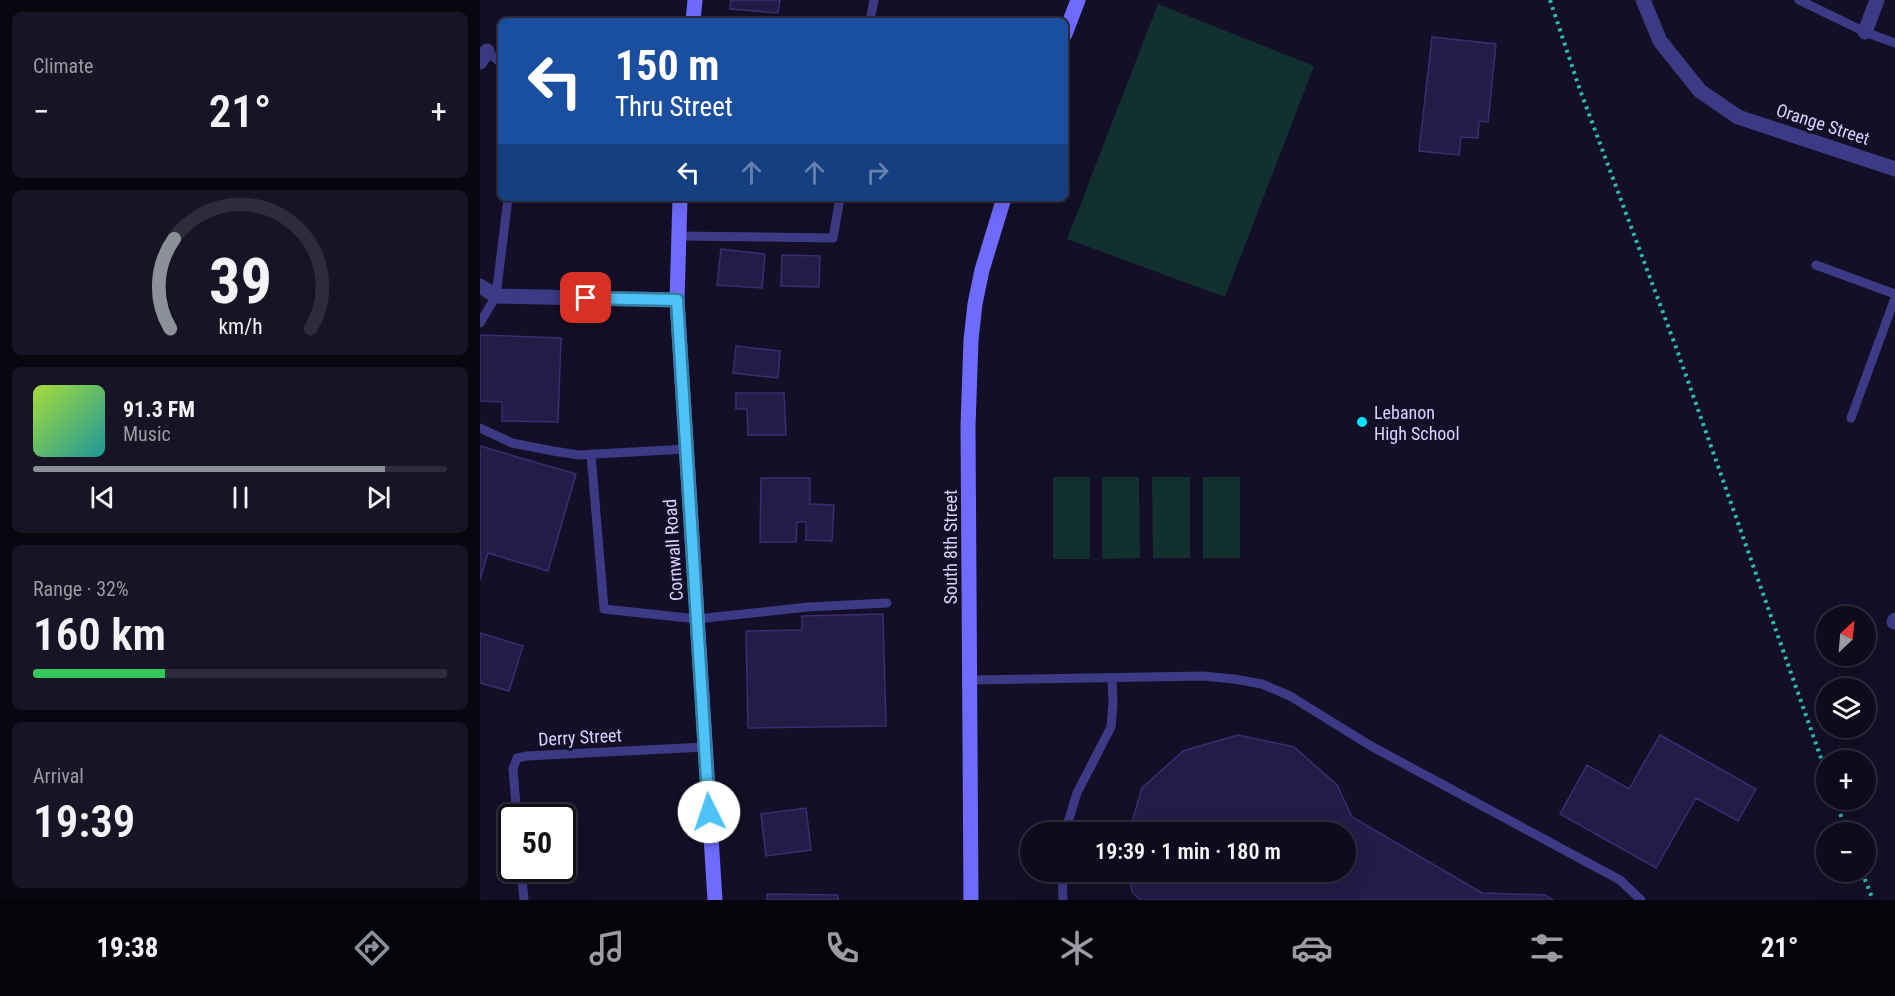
<!DOCTYPE html>
<meta charset="utf-8">
<style>
:root{--surface:#0e0b1c;--page:#171425;--text:#f1f3f6;--muted:#9b9ba3;--line:#2e2b3b;--accent:#8c9099}
body{margin:0;font-family:"Roboto Condensed",sans-serif;background:var(--page);color:var(--text);height:100vh;display:flex;flex-direction:column;font-size:22px;white-space:nowrap}
*{box-sizing:border-box;margin:0}
p{font-size:20px;color:var(--muted)}
.icon{flex:none;width:33px;height:33px;fill:none;stroke:currentColor;stroke-width:2;stroke-linecap:round;stroke-linejoin:round}
.map{position:relative;flex:1;overflow:hidden}
.panel{display:flex;flex-direction:column;gap:12px;padding:12px;background:#08060f;width:480px}
.panel>*{flex:none}
.guide{position:absolute;left:18px;top:18px;width:570px;height:183px;border-radius:9px;box-shadow:0 6px 24px #0002,0 0 0 2px var(--line);background:#1a4fa0;color:#fff;overflow:hidden}
.needle{width:39px;rotate:26deg}
.fabs{position:absolute;left:1336px;top:606px;display:grid;gap:12px}
.fabs a{display:grid;place-items:center;width:60px;height:60px;border-radius:50%;background:var(--surface);box-shadow:0 6px 24px #0002,0 0 0 2px var(--line);font-size:30px}
.speed{position:absolute;left:18px;top:804px;display:flex;gap:12px;font-size:30px;font-weight:700;text-align:center}
.speed>*{display:grid;place-content:center;width:78px;height:78px;border-radius:50%;background:var(--surface);box-shadow:0 6px 24px #0002,0 0 0 2px var(--line);line-height:1}
.speed .limit{border:3px solid #111;border-radius:9px;background:#fff;color:#111}
.pin{position:absolute;display:grid;place-items:center;width:51px;height:51px;color:#fff;margin:-26px;border-radius:12px;box-shadow:0 3px 9px #0006}
.me{position:absolute;width:66px;margin:-33px;rotate:356deg;stroke-linejoin:round;filter:drop-shadow(0 0 4px #0008)}
.turn{display:flex;align-items:center;gap:21px;height:126px;padding:0 18px;font-size:27px}
.turn .icon{width:78px;height:78px;stroke-width:2.5}
.turn b{display:block;font-size:42px;line-height:51px}
.lanes{display:flex;align-items:center;height:57px;padding:0 18px;background:#0003;justify-content:center;gap:30px;direction:ltr}
.lanes .off{opacity:.35}
.big{font-size:45px;font-weight:600;line-height:1.1}
.panel .widget{flex:1;display:flex;flex-direction:column;justify-content:center;gap:9px;min-width:0;padding:0 21px;border-radius:9px;background:var(--page)}
.panel .dial{align-items:center;gap:0}
.dial svg{height:156px;overflow:visible;fill:none;stroke:var(--line);stroke-width:7;stroke-linecap:round;text-anchor:middle}
.dial text{fill:var(--text);stroke:none}
.song{display:flex;align-items:center;gap:18px}
.cover{width:72px;height:72px;border-radius:9px;background:linear-gradient(135deg,hsl(80 70% 55%),hsl(180 70% 35%))}
.played{height:6px;border-radius:3px;background:linear-gradient(90deg,var(--accent) 85%,var(--line) 85%)}
.keys{display:flex;justify-content:space-around;direction:ltr}
.heat{display:flex;justify-content:space-between;align-items:center;font-size:33px;direction:ltr}
.charge{height:9px;border-radius:4px;background:linear-gradient(90deg,#34c759 32%,var(--line) 0)}
.trip{position:absolute;left:540px;top:822px;width:336px;height:60px;border-radius:30px;background:var(--surface);box-shadow:0 6px 24px #0002,0 0 0 2px var(--line);font-weight:600;line-height:60px;text-align:center}
.tab-bar{display:flex;height:96px;justify-content:space-around;align-items:center;background:#06040b;color:var(--muted)}
.tab-bar .icon{width:42px;height:42px}
.tab-bar .selected{color:var(--accent)}
.tab-bar b{font-size:27px;color:var(--text)}
main{display:flex;flex:1;min-height:0}
.map>svg:first-child{display:block}
</style>
<main>
<section class="panel">
<div class="widget"><p>Climate</p>
<div class="heat"><a>−</a><b class="big">21°</b><a>+</a></div>
</div>
<div class="widget dial"><svg viewBox="0 0 100 80">
<path d="M14 69A42 42 0 1 1 86 69"/>
<path d="M14 69A42 42 0 0 1 16 23" stroke="#8c9099"/>
<text x="50" y="56" font-size="32" font-weight="700">39</text>
<text x="50" y="72" font-size="11">km/h</text>
</svg></div>
<div class="widget">
<div class="song"><i class="cover"></i><div><b>91.3 FM</b><p>Music</p></div></div>
<div class="played"></div>
<div class="keys"><svg class="icon" aria-label="previous" viewBox="0 0 24 24"><path d="M18 5L8 12l10 7zM5 5v14"/></svg><svg class="icon" aria-label="pause" viewBox="0 0 24 24"><path d="M8 5v14M16 5v14"/></svg><svg class="icon" aria-label="next" viewBox="0 0 24 24"><path d="M6 5l10 7-10 7zM19 5v14"/></svg></div>
</div>
<div class="widget"><p>Range · 32%</p><b class="big">160 km</b><div class="charge"></div></div>
<div class="widget"><p>Arrival</p><b class="big">19:39</b></div>
</section>
<div class="map">
<svg width="1415" height="900" viewBox="0 0 1415 900">
<rect width="100%" height="100%" fill="#130f26"/>
<!-- green -->
<path fill="#12302f" d="M678,4L834,66L745,297L587,239Z
M573,477H610V559H573Z
M622,477H659L660,558L622,559Z
M672,477H710V558H673Z
M723,477H760V558H723Z"/>
<!-- building -->
<path fill="#241b47" stroke="#3b2d73" stroke-width="1.5" d="M251,0H300L298,13L250,9Z
M952,37L1016,44L1008,122L999,121L998,138L981,137L979,155L939,151Z
M241,249L285,254L282,288L237,285Z
M302,255L340,256L339,287L301,286Z
M0,335L81,338L78,422L22,421V402L0,401Z
M256,346L300,351L298,378L253,373Z
M256,393H304L306,435H268L267,409H256Z
M0,446L96,474L68,571L8,553L0,580Z
M281,478H330V504L354,505L352,541L326,540V522H317L316,542H280Z
M403,614L406,726L268,728L266,631L322,630V616Z
M0,633L43,646L29,691L0,683Z
M758,735L814,747L857,785L872,817L1002,893L1065,895L1073,900H660L652,892L649,872H866V832H649L662,788L703,751Z
M1180,735L1276,789L1258,821L1216,798L1176,868L1080,814L1107,765L1149,789Z
M326,808L331,850L286,856L281,814Z
M287,894L358,895V900H287Z"/>
<g fill="none" stroke-linecap="round" stroke-linejoin="round">
<!-- path -->
<path stroke="#2fb8b0" stroke-width="4" stroke-dasharray="3 4.5" stroke-linecap="butt" d="M1070,0L1100,90L1197,350L1347,775
M1355,800L1367,832
M1382,872L1393,900"/>
<!-- lane -->
<path stroke="#3d3a85" stroke-width="9" d="M1319,0L1385,32L1415,43
M390,21L394,0
M5,50L21,63
M198,236L353,238L360,198
M1336,265L1415,294
M0,323L16,296L28,198
M1371,418L1415,298
M0,428L32,443L73,451L99,455L206,449
M111,454L124,609L217,619L328,607L407,603
M490,680L723,676L754,679L782,684L810,696L891,746L1140,880L1161,900
M37,818L33,769L37,758L47,756L225,747
M585,832L597,793L631,727L633,703L632,678
M41,868L44,900
M582,872L583,900"/>
<!-- street -->
<path stroke="#3d3a85" stroke-width="15" d="M1163,0L1180,41L1220,91L1258,117L1415,169
M1385,32L1397,0
M0,62L7,51
M0,286L16,296L197,300
M1414,622L1415,620"/>
<!-- secondary -->
<path stroke="#6f6bff" stroke-width="15" d="M213,21L215,0
M585,34L598,0
M200,198L197,300L235,900
M491,900L488,426L491,340L495,304L502,270L524,198"/>
</g>
<g fill="none" stroke-linecap="round" stroke-linejoin="round">
<defs>
<path id="route" d="M106,298L197,300L229,812"/>
</defs>
<!-- route casing -->
<use href="#route" stroke="#337fa1" stroke-width="15"/>
<!-- route -->
<use href="#route" stroke="#4fc3f7" stroke-width="10"/>
</g>
<!-- markers -->
<circle fill="#00e5ff" stroke="#130f26" stroke-width="2" cx="882" cy="422" r="6"/>
<g text-anchor="middle" dominant-baseline="central" stroke-width="6" stroke-linejoin="round" paint-order="stroke">
<!-- street labels -->
<g font-size="18" fill="#d9d4ff" stroke="#130f26">
<text transform="translate(1343 124) rotate(18)">Orange Street</text>
<text transform="translate(470 547) rotate(-90)">South 8th Street</text>
<text transform="translate(193 550) rotate(-94)">Cornwall Road</text>
<text transform="translate(100 737) rotate(-3)">Derry Street</text>
</g>
<!-- poi labels -->
<g font-size="18" fill="#d9d4ff" stroke="#130f26" text-anchor="start">
<text x="894" y="412">Lebanon<tspan x="894" dy="21">High School</tspan></text>
</g>
</g>
</svg>
<div class="fabs">
<a><svg class="needle" viewBox="-14 -14 28 28"><path d="M0-13l5 13h-10z" fill="#e53935"/><path d="M0 13l5-13h-10z" fill="#9b9ba3"/></svg></a>
<a><svg class="icon" aria-label="layers" viewBox="0 0 24 24"><path d="M12 4l9 5-9 5-9-5zM3 14l9 5 9-5"/></svg></a>
<a>+</a>
<a>−</a>
</div>
<div class="speed"><div class="limit">50</div></div>
<div class="pin" style="left:106px;top:298px;background:#d93025"><svg class="icon" aria-label="arrive" viewBox="0 0 24 24"><path d="M6 21V4h12l-3 4 3 4H6"/></svg></div>
<svg class="me" style="left:229px;top:812px" viewBox="-20 -20 40 40"><circle r="19" fill="#fff"/><path d="M0-13L10 11 0 6-10 11z" fill="#4fc3f7"/></svg>
<div class="trip">19:39 · 1 min · 180 m</div>
<div class="guide">
<div class="turn"><svg class="icon" aria-label="left" viewBox="0 0 24 24"><path d="M17 20v-9H6M10 6l-5 5 5 5"/></svg><div><b>150 m</b>Thru Street</div></div>
<div class="lanes"><svg class="icon" aria-label="left" viewBox="0 0 24 24"><path d="M17 20v-9H6M10 6l-5 5 5 5"/></svg><svg class="icon off" aria-label="ahead" viewBox="0 0 24 24"><path d="M12 20V5M6 11l6-6 6 6"/></svg><svg class="icon off" aria-label="ahead" viewBox="0 0 24 24"><path d="M12 20V5M6 11l6-6 6 6"/></svg><svg class="icon off" aria-label="right" viewBox="0 0 24 24"><path d="M7 20v-9h11M14 6l5 5-5 5"/></svg></div>
</div>
</div>
</main>
<nav class="tab-bar">
<b>19:38</b>
<svg class="icon selected" aria-label="directions" viewBox="0 0 24 24"><path d="M12 3l9 9-9 9-9-9zM9 14v-3h6M13 9l2 2-2 2"/></svg>
<svg class="icon" aria-label="music" viewBox="0 0 24 24"><path d="M9 18V5l10-2v13"/><circle cx="6" cy="18" r="3"/><circle cx="16" cy="16" r="3"/></svg>
<svg class="icon" aria-label="phone" viewBox="0 0 24 24"><path d="M5 4h4l2 5-3 2q2 4 5 5l2-3 5 2v4C11 20 4 13 5 4z"/></svg>
<svg class="icon" aria-label="climate" viewBox="0 0 24 24"><path d="M12 3v18M4 7l16 10M4 17L20 7"/></svg>
<svg class="icon" aria-label="car" viewBox="0 0 24 24"><path d="M5 17H2v-5l4-1 3-4h7l3 4 3 1v5h-3M9 17h6M6 11h13"/><circle cx="7" cy="17" r="2"/><circle cx="17" cy="17" r="2"/></svg>
<svg class="icon" aria-label="filters" viewBox="0 0 24 24"><path d="M4 7h16M4 17h16"/><circle cx="9" cy="7" r="2"/><circle cx="15" cy="17" r="2"/></svg>
<b>21°</b>
</nav>
